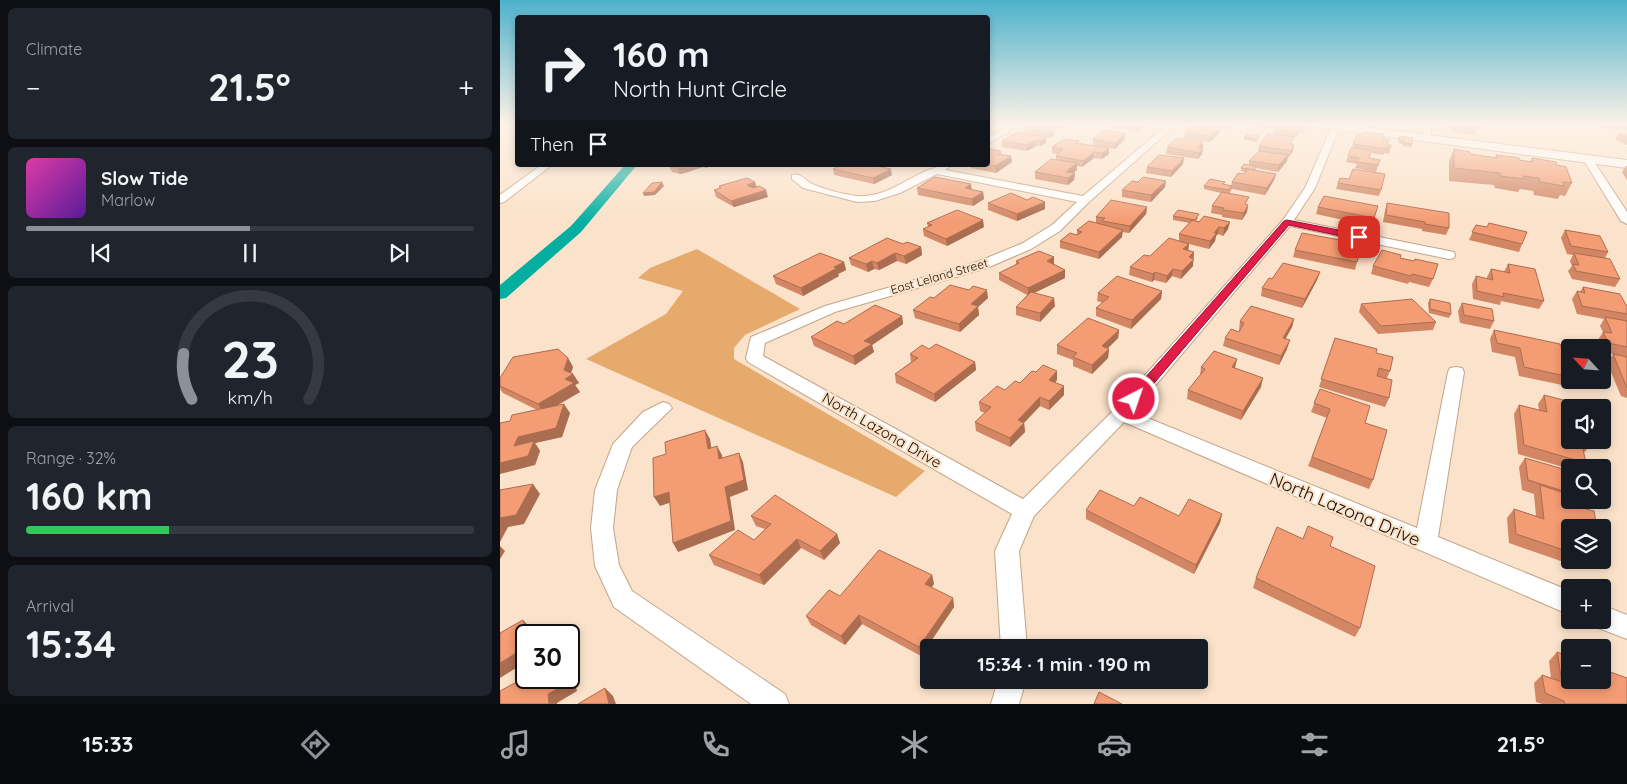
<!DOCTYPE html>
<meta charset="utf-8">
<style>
:root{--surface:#171b24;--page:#20242c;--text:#f1f3f6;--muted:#9ea1a6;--line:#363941;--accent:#8c9099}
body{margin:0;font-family:Quicksand,sans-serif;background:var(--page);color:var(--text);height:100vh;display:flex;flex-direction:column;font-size:19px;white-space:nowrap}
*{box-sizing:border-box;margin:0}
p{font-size:16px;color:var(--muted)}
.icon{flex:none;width:28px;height:28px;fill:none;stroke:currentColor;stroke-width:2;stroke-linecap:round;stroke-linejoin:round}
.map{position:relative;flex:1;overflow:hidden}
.sheet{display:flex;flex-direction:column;gap:8px;padding:8px;background:#0d0f14;width:500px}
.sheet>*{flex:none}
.hud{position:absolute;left:15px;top:15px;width:475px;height:152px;border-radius:5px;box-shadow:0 2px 8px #0003;background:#171b24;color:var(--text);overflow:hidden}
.needle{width:32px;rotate:296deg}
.tools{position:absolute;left:1061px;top:339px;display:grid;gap:10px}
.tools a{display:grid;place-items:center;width:50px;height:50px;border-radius:5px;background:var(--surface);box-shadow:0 2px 8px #0003;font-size:25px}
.speed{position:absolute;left:15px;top:624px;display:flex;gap:10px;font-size:25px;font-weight:700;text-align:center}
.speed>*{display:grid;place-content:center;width:65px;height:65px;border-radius:50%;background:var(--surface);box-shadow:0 2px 8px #0003;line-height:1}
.speed .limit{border:2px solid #111;border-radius:8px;background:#fff;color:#111}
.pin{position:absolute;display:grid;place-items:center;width:42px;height:42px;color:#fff;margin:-21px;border-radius:10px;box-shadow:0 2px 8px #0006}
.me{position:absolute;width:55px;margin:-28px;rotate:41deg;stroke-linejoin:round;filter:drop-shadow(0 0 4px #0008)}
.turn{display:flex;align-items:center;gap:18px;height:105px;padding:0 15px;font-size:22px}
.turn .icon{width:65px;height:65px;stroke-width:2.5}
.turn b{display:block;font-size:35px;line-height:42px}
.then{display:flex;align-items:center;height:48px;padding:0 15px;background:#0003;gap:10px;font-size:19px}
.big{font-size:38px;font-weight:800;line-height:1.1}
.sheet .tile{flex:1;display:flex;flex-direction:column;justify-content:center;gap:8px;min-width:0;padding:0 18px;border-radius:8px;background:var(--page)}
.sheet .dial{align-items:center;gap:0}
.dial svg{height:130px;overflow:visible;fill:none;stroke:var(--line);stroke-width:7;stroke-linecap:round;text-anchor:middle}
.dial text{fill:var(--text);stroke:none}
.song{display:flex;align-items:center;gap:15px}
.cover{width:60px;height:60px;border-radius:8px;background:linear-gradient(135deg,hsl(320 70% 55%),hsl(270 70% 35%))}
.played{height:5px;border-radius:2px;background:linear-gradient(90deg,var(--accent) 50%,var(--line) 50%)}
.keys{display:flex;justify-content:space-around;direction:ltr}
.heat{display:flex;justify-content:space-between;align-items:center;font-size:28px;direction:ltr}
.charge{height:8px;border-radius:4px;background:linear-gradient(90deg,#34c759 32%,var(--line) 0)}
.trip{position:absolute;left:420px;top:639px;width:288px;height:50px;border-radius:5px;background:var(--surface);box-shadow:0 2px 8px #0003;font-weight:800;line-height:50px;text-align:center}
.tab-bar{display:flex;height:80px;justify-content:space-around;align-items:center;background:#090b0e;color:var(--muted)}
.tab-bar .icon{width:35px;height:35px}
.tab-bar .on{color:var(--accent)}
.tab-bar b{font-size:22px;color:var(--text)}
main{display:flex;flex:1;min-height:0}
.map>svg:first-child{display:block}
</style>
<main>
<section class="sheet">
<div class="tile"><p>Climate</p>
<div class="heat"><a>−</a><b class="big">21.5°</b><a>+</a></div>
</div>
<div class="tile">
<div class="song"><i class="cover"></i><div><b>Slow Tide</b><p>Marlow</p></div></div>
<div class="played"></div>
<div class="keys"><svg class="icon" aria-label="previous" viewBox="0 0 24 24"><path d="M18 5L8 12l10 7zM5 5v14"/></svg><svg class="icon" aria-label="pause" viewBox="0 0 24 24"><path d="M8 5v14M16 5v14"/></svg><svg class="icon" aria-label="next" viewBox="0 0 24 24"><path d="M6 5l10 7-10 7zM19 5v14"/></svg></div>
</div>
<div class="tile dial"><svg viewBox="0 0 100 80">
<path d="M14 69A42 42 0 1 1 86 69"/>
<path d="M14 69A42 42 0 0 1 9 41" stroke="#8c9099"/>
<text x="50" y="56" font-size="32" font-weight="700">23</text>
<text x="50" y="72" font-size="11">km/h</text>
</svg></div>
<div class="tile"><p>Range · 32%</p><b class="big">160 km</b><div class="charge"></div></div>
<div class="tile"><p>Arrival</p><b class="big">15:34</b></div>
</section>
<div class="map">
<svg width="1127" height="704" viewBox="0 0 1127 704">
<rect width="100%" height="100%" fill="#fbe2ca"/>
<!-- green -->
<path fill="#e6aa6d" d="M197,249L300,309L245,335L234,348V359L425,471L396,497L86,359L166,314L183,291L138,278L150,268Z"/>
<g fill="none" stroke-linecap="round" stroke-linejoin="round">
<!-- canal -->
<path fill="#04afa2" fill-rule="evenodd" d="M125,165H137L81,232L6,298L0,299V285L71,226Z"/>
<defs>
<path id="minor" d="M511,124H521L488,144V138Z
M668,124H677L589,202L560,231L531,249L487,268L335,312L265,343L263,356L523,499L614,410L783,220L805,188L832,126L839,124L840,126L815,188L794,220L954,252L955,255L954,258L949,259L790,226L633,412L917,528L948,372L950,368L956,367L962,368L964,372L938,537L1070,591V615L624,422L534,516L519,551L527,648H501L495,551L512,514L248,362L246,358L251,337L325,306L477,262L523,243L552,225L577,202L437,174L400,193L375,201L357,202L303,188L292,179V175C300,173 303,178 309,182C317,188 347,195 357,196C393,199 418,165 452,165L445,170L583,196Z
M923,124H931V140L924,138Z
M1088,156L1091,157L1127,212V224L1121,221L1083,159Z
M41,165H52L4,202L0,203V195Z
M163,402L169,404L172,408L132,447L117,490L113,528L119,565L132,591L285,694L289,704H251L114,607L95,566L91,528L95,490L113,444L143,412Z
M1102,605L1127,615V639L1093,626L1091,620H1102Z
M498,680H526L519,704H491Z"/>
<path id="tertiary" d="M812,124H840L1127,160V168L817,127Z"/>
</defs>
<!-- minor casing -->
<use href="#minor" stroke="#c3a588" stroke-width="2"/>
<!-- tertiary casing -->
<use href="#tertiary" stroke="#c3a588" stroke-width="2"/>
<!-- minor -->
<use href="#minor" fill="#fff" fill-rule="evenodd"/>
<!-- tertiary -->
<use href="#tertiary" fill="#fff" fill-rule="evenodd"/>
</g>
<!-- wall -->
<path fill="#d28663" d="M534,124H559V127L554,130V135L549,138H546V143L540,146H536L527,151L502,147V141L524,133V128Z
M610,124H647L637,132L610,127Z
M693,124H734L731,128L725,129H720V132L710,142L684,138L685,132Z
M754,124H772L769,128L753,126Z
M807,124L804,132H800L797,137L773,134L775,129Z
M951,124H979L980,125L977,131L976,130L974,135L953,132Z
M1102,124H1127V130L1106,128Z
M1118,134H1127V145L1115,140Z
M759,136L758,139L756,142L744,140V137Z
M899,136L912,144L911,147L902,146L903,144L898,143Z
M593,139H625L615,149L593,145Z
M883,139L887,144L891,145L889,154L884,153V155L871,153L869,158L880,160L876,172L855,168L857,164L846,162L848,156L853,144Z
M703,142L702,154L698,159L666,154L667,147Z
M793,143V144L794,145L793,151L789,157H788L787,161L778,172L756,168L755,170L776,174L774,180L765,195L732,189L729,194L748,205L747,212L742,220L722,217V215L711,213L712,206L721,193L704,189V186H731L732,182L744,174L745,172L741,171V168L749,165V161L758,152L759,146Z
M579,144L609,154L602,159L594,158L582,167L577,166V170L573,173H575L574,180L568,185L535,179V172L556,160V156L558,154L552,153V147Z
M954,149L970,154L995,158L996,155L1019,160L1030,162L1032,158L1057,165L1072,183L1065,196L1060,195L1058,199L1034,195L1033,191L1020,189L1018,192L995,188L994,185L949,181V161Z
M501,151V154L511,156L512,162L496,173L471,168V165H488Z
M684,158L683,164L671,177L646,173L647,167Z
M171,165H213L206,168L203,167L188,172L180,174L172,172L169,166Z
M1126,166H1127V180L1122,172Z
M333,169L392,175L374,184L334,175Z
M849,179L881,190L879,196L836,189L838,183Z
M255,182L256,187L268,197L234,207L216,197L214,190L219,188V186Z
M638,182L665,187L651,202L622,197V190Z
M417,188L472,190L483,192L484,199L473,206L418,195Z
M545,202V209L517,221L488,210V203Z
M887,203L949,228L946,235L922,231V229L883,222L885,210Z
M878,206L871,226L816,214L818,207Z
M647,207L646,214L629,233L622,232V237L599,259L560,248V241L577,235V230L596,223V217Z
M673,216L698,218L696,221L728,229L723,236L718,234L716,236L715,241L709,249L689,244L688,251L693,258V266L681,279L672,276L666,283L654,280L652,282L629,275L630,267L679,241V234L690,223L673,220Z
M427,223L484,227L447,246L424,236L423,229L428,227Z
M976,225L1022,244L1019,252L969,240Z
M1065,230L1108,252L1105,258L1120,279L1115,287L1072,279L1068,271L1072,266L1070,261L1073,255L1067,254L1061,238Z
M403,244L421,247L422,255L406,264L397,261L379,270L374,269L368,272L351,265L349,258Z
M795,250L857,262L855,270L793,257Z
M554,257V264L565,270V278L534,293L555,306L540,322L516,315V307L527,295L499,280V273L516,265V261Z
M900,258L933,279L929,287L909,282L908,284L871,274L873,266Z
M344,262L346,270L338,274L339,276L303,296L276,284L273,276Z
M1008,264L1044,301L1039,309L1001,301L1000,305L973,299L972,284L976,276L987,279V277L991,269L1004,272Z
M820,272L817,280L802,308L761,296L762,288L772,279Z
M1083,287L1127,305V398L1121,396L1107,363L1113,354L1102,352V348H1101L1098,340L1103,332L1100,326L1104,319L1077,314L1072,299L1077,291L1080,292Z
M662,291L661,299L631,329L596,316V308L603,303L597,301L598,293Z
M434,298H488L478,307L479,315L460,332L415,318L413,310Z
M930,299L951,314L949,318L929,313L928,303Z
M962,303L994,321L990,329L960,323L958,311Z
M861,304L936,322L933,330L878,334L859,312Z
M402,316L403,324L372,345L374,352L355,365L314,346L311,337L344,324Z
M794,319L792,327L785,339L787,349L779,365L723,346L725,338L739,332V330L740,321Z
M619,330L618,338L607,349H609L608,358L592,374L573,366V360L557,354V345Z
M994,330L1070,371V380H1071L1067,386L1019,376L1015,357L992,352L990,339Z
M835,338L876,353L890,371L887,378L889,398L885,407L819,387Z
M429,349L475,362L476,370L435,402L396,383L395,374L411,362L410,354Z
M68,358L73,367L71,373L73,374L79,383L75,385L80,392L56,406L70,413L62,437L35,443L40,451L35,465L10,421L37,410L3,393L0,389V378Z
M701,367L735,368L761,387L741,420L687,399L688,390L700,375Z
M557,371V380L555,382L564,395L549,410L540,406L524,423L525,432L510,447L476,431L475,422L485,413L480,411L479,402L520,383L536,372Z
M820,389L873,480L869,489L808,466L827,418L811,412Z
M1044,395L1070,440H1091L1092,443L1085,452L1083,451L1086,463L1082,468H1070V469L1018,454L1014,414L1019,405L1039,410L1038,404Z
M1025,458L1070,471V500H1095V501L1088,510L1070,528V560H1084L1078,567L1009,543L1007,518L1014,509L1036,516L1034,495V494L1022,490L1019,467Z
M634,506L679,516L722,514L720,523L694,574L586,519V510Z
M251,516L337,534L340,543L324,560L301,548L264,585L214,565L209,555L254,540L265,529L256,526Z
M830,546L860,628L855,637L753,588L756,578Z
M432,575L434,584L431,588L453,598L454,607L421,656L362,624L345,645L311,625L306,616L340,596Z
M1057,652L1127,704H1042L1036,702L1034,683L1042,675L1051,678L1049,661Z"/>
<!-- shaded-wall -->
<path fill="#ab6d50" d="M555,124H559V127L554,130V135L549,138V128Z
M640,124H647L637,132L638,126Z
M726,124H734L731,128L725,129Z
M720,127V132L710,142L711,136Z
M625,133V139L615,149V143Z
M546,137V143L540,146V141Z
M536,140V146L527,151V145Z
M703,142V148L698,152V148Z
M794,145L793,151L789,157L791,151Z
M609,148V154L602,159L603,153Z
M703,148L702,154L698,159L699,153Z
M594,152V158L582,167L583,161Z
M788,155L787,161L778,172L779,165Z
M511,156L512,162L496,173L495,166Z
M684,158L683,164L671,177L672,171Z
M577,163V170L566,178V172Z
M189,165H202L203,167L188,172L180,174L177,168Z
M205,165H213L206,168Z
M391,169L392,175L374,184L373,178Z
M575,173L574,180L568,185V178Z
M776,174L774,180L765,195L767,188Z
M666,181L665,187L651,202V195Z
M162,182L164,186L155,195L144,196L143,193Z
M255,182L257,189L249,191L247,185Z
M471,184L472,191L465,188Z
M266,190L268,197L234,207L231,201Z
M483,192L484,199L473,206L472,199Z
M545,202V209L517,221V214Z
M748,205L747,212L742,220L744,213Z
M647,207L646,214L629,233L630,226Z
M483,220L484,227L447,246L446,239Z
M730,222L728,229L723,236L724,228Z
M719,227L718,234L716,236L715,241L709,249L710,241L714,233Z
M623,230L622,237L599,259V252Z
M689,244L688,251L683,249Z
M421,247L422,255L406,264L404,256Z
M694,252L693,266L681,279L682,271L689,257Z
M395,253L397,261L379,270L377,263Z
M554,257V265L547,261Z
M372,261L374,269L368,272L366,264Z
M344,262L346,270L338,274L339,276L303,296L301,288Z
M673,269L672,276L666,283L667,276Z
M565,270V278L528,296V288Z
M655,272L654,280L652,282L653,274Z
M820,272L817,280L802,308L805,299Z
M487,290L488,298L478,307L479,315L460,332L459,324L471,304Z
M662,291L661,299L631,329L632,320Z
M554,298L555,306L540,322V313Z
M402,316L403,324L372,345L374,352L355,365L353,356L364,341Z
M794,319L792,327L781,347L783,338Z
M619,330L618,338L601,355L602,346Z
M790,340L787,349L779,365L781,356Z
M609,349L608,358L592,374V365Z
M68,358L73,367L70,376L73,374L79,383L75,385L80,392L44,413L38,404L65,379L64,370Z
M737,359L735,368L730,376L732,367Z
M475,362L476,370L435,402L434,394Z
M557,371V380L549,389V380Z
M763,378L761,387L741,420L743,411Z
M564,386V395L549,410V401Z
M540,397V406L518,429V420Z
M64,404L70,413L62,437L35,443L40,451L35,465L0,474V463L14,446L18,437Z
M524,423L525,432L510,447V438Z
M205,430L210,439L213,458L208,449Z
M217,446L222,455L224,468L219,459Z
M239,453L243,462L248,490L230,497L235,530L178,552L173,543Z
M33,484L40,494L24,524L8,527L0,542V518Z
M169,492L175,501L160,506L154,497Z
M722,514L720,523L694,574L696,565Z
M337,534L340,543L324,560L320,551Z
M297,539L301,548L264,585L259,575Z
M0,546L5,551L0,559Z
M432,575L434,584L427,594L425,584Z
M453,598L454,607L421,656L419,647Z
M359,615L362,624L345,645L341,636Z
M23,620L32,629L34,635H28Z
M26,647V662L0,678V663Z
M69,664L71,666L77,691L57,703V704H49L48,694L67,678H69Z
M105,688L113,696L116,704H109Z"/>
<!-- building -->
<path fill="#f49c73" stroke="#ab6d50" d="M534,124H555L549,128L554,129L549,132L524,128Z
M624,124H640L638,126Z
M693,124H701L720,127L711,136L685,132Z
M777,124H807L805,127L801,126L798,132L775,129Z
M954,124H979L980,125L975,124L976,129L955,127Z
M605,130L625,133L615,143L593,139Z
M517,132L546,137L540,141L536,140L527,145L502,141Z
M863,132L884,134L883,139H889L887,144L891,145V147H886V149L853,144L857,135L861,136Z
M747,134L759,136L756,139L744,137Z
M768,134L795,137L790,144L794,145L791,151L759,146Z
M1118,134H1127V138Z
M899,136L913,138L912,144L903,143L904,141L899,140Z
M677,138L703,142L698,148H703L699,153L667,147Z
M564,139L579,141L576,143L609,148L603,153L594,152L583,161L556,156L563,149L552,147Z
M851,148L871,150L869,158L880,160L878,165L857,162L859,158L848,156Z
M489,149L501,151L497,154L511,156L495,166L488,165V150Z
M954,149L970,152V154L997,158L996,155L1019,158V160L1033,162L1032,158L1056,162L1057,165L1066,167L1072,183L1063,182L1064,186L1040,182L1039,178L1023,176L1024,179L1000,176V173L954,168Z
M759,151L788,155L779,165L749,161Z
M659,155L684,158L672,171L647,167Z
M551,159L577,163L566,172L575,173L568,178L535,172Z
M744,164L756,166L754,170L741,168Z
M171,165H189L177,168L169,166Z
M341,165H372L391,169L373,178L333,169Z
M748,169L776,174L767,188L732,182L738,173L744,174Z
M853,169L885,174L881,190L838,183L840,178L849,179Z
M435,177L471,184L465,188L483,192L472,199L417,188Z
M643,177L666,181L651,195L622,190L632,181L638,182Z
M247,178L255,182L247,185L253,188L259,186L266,190L231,201L214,190L221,188L219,186Z
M710,179L725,182L723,184L732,186L729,190L704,186Z
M162,182L154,192L143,193L152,183Z
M722,192L749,197L745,204L748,205L744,213L723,210L724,208L712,206Z
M511,193L527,200L533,197L545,202L517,214L488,203Z
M824,196L878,206L874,218L818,207Z
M611,200L647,207L630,226L602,221L605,218L596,217Z
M887,203L949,213V228L925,224V222L886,215Z
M457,210L483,220L446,239L423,229L432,225L427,223Z
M678,210L699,214L695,220L673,216Z
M704,216L730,222L724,228L719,227L714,233H717L710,241L679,234L692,220L699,222Z
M589,221L623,230L599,252L560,241L570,233L577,235L582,232L577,230Z
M989,223L1027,232L1022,244L972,232L976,225L987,227Z
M1065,230L1100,236L1108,252L1071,246Z
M802,233L862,244L857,262L795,250Z
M387,238L403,244L407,242L421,247L404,256L395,253L377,263L372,261L366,264L349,258Z
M669,238L689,244L683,249L694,252L689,257L694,259L682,271L673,269L667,276L655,272L653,274L630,267L644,255L650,256Z
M882,250L901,255L900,258L914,261L915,259L938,264L933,279L912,274L911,276L873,266Z
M539,251L554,257L547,261L565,270L528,288L499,273L519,263L516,261Z
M320,253L344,262L334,267L337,268L301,288L273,276Z
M1074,253L1110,259L1120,279L1076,271L1073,264L1079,265Z
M783,263L820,272L805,299L762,288L769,278L772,279Z
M1008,264L1035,269L1044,301L1003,293L1004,297L977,291L976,276L993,280L991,269L1010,273Z
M617,276L662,291L632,320L596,308L609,297L598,293Z
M450,285L469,290L473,286L487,290L471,304L478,306L459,324L413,310L430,297L434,298Z
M1083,287L1120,294L1126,305H1127V314L1082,306L1077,291L1085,293Z
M531,292L554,298L540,313L516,307Z
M912,299L936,322L881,326L861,304Z
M930,299L950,303L951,314L930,309Z
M962,303L992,309L994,321L964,315Z
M375,305L402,316L364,341L372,344L353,356L311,337L337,321L344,324Z
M751,306L794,319L783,338L790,340L781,356L725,338L731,329L739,332L744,323L740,321Z
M1105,317L1127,321V347L1108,343L1103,332L1112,333Z
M588,318L619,330L602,346L609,349L592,365L573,357L577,353L557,345Z
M994,330L1060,344L1070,371V377L1024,367L1020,348L997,343Z
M835,338L877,349L876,353L893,357L890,371L879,368L877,376L892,380L889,398L821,379Z
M436,344L475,362L434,394L395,374L418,358L410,354L422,345L429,349Z
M58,349L68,358L64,370L73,374L65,379L74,383L38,404L0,386V378L13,357Z
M714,351L737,359L732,367L763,378L743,411L688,390L705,369L701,367Z
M1113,354L1127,357V388Z
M543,365L557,371L549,380L564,386L549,401L540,397L518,420L524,423L510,438L475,422L491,407L479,402L497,386L505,390L515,381L520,383L532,371L536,372Z
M820,389L870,406L865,423L887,430L873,480L812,457L830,409L814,403Z
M1044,395L1075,403L1076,408H1070V440H1081L1086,463L1024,445L1019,405L1047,412Z
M64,404L56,428L18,437L14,446L34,441L28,456L0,463V423L10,421L12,415Z
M205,430L208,449L217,446L219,459L239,453L244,480L225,487L231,521L173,543L169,492L154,497L153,458L166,454L165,442Z
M1083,440H1091L1092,443Z
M1025,458L1070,471V493L1028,480Z
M33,484L16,515L0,518V490Z
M1040,485L1070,495V500H1078L1079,507L1094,511L1097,528H1070V552L1016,534L1014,509L1044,519Z
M600,490L634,506L640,497L679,516L689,499L722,514L696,565L586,510Z
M275,495L337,534L320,551L297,539L259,575L209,555L238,530L254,540L271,524L251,516Z
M808,526L833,537L830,546L875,566L860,628L756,578L777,527L803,539Z
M379,550L432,575L425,584L453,598L419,647L359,615L341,636L306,616L329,590L340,596Z
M23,620L28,635H26V647L0,663V633Z
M1057,652L1070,657V680H1102V669L1127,678V704H1065L1064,701L1045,693L1042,675L1062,682Z
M26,677V678H67L68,683L48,694L49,704H0V691Z
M105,688L109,704H78Z
M599,692L622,704H594Z"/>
<!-- sky -->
<linearGradient id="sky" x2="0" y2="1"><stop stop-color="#4db2cc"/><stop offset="0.56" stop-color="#fdf2e7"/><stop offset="1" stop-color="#fdf2e7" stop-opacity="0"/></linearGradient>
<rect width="1127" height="222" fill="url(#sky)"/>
<!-- route -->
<path fill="#e11d48" stroke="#92132f" d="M787,220L859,234L863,237L859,240L789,225L638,402H629L627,399L629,396L784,221Z"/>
<g text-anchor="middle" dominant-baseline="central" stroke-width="4.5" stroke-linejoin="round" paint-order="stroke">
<!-- far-street labels -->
<g font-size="12" fill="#180d04" stroke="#fbe2ca">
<text transform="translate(439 276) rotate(-16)">East Leland Street</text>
</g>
<!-- street labels -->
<g font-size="15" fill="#180d04" stroke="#fbe2ca">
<text transform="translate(382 430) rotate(30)">North Lazona Drive</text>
</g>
<!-- near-street labels -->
<g font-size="18" fill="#180d04" stroke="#fbe2ca">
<text transform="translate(845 509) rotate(23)">North Lazona Drive</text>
</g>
</g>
</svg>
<div class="tools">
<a><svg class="needle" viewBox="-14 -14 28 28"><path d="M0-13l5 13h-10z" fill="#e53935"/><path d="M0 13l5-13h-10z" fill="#9ea1a6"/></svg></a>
<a><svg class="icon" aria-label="sound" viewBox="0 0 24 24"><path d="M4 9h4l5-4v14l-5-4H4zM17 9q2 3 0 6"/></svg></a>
<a><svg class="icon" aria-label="search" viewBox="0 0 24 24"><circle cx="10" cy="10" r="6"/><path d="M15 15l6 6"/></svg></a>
<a><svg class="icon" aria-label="layers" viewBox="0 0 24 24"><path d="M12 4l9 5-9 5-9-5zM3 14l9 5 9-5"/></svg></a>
<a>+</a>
<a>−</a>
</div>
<div class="speed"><div class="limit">30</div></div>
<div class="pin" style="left:859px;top:237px;background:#d93025"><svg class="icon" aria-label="arrive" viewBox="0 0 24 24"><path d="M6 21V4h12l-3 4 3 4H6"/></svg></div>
<svg class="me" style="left:634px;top:399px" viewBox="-20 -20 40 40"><circle r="17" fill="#e11d48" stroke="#fff" stroke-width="3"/><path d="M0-11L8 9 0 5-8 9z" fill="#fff"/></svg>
<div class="trip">15:34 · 1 min · 190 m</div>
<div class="hud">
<div class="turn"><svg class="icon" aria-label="right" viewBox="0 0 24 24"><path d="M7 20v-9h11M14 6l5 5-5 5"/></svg><div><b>160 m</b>North Hunt Circle</div></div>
<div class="then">Then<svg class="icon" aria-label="arrive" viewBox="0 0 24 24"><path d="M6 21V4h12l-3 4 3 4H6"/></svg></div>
</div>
</div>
</main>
<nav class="tab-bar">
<b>15:33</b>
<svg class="icon on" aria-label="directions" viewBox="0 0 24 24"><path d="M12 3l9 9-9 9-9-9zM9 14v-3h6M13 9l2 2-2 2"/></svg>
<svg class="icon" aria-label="music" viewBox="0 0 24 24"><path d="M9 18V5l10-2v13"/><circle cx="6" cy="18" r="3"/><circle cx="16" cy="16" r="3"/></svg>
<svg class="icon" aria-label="phone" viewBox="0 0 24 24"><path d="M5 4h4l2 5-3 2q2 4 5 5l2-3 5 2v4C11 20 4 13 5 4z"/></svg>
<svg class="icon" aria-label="climate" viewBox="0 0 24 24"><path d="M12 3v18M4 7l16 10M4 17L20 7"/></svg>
<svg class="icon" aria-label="car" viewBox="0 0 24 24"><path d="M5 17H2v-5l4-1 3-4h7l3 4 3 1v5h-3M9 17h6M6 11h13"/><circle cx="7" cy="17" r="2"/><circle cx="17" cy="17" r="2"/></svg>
<svg class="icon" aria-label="filters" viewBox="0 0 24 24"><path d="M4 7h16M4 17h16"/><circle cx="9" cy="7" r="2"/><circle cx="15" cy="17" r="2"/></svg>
<b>21.5°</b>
</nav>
